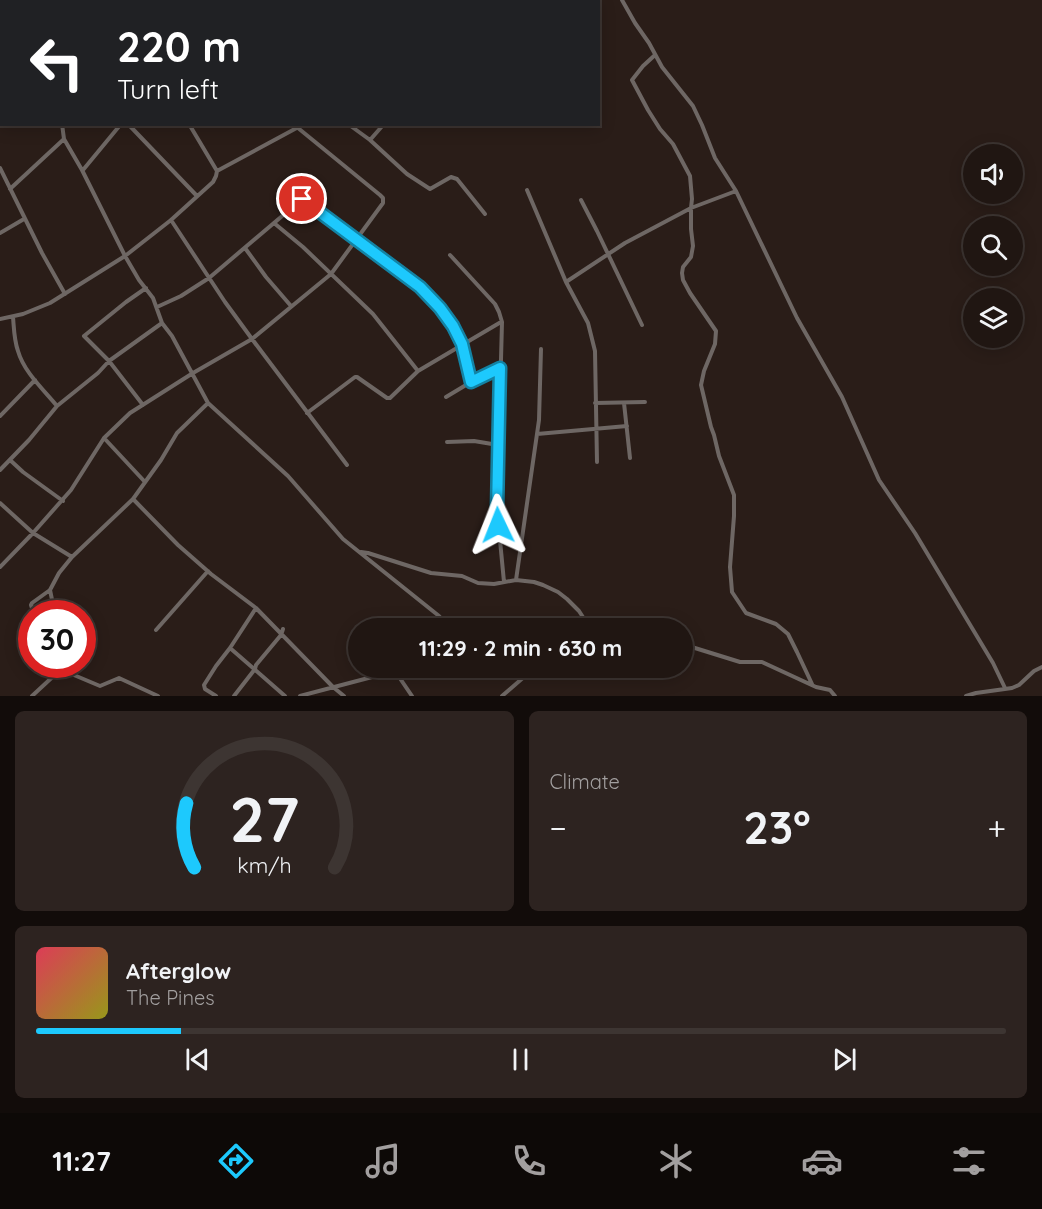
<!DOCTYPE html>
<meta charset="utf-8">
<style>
:root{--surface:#201612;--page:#2d2320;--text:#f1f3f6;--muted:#a29f9f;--line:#3d3532;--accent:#1dc9fd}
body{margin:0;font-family:Quicksand,sans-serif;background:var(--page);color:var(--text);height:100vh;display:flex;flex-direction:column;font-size:22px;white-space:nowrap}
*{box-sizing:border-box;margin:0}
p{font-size:20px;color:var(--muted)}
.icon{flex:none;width:33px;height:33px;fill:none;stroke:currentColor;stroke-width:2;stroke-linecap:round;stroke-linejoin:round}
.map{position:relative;height:696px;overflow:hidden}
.sheet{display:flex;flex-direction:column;gap:15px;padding:15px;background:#120c0a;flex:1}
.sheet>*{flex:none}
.guide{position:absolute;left:0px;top:0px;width:600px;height:126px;box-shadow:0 3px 15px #0003,0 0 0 2px var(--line);background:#202124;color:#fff;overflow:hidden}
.fabs{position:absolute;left:963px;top:144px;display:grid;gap:12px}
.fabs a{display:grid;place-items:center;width:60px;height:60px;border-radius:50%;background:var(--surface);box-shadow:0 3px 15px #0003,0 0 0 2px var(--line);font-size:30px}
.speed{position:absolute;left:18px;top:600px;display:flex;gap:12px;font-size:30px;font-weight:700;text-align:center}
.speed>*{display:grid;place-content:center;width:78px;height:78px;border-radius:50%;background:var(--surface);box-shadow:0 3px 15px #0003,0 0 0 2px var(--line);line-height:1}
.speed .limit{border:9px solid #d22;background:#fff;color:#111}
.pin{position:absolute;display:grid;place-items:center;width:51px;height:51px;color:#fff;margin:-26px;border:3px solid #fff;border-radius:50%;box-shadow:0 2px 6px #0007}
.me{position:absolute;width:66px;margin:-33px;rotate:358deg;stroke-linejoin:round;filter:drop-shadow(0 0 4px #0008)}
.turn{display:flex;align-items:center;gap:21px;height:126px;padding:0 18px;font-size:27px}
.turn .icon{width:78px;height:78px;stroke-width:2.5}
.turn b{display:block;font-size:42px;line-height:51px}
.big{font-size:45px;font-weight:700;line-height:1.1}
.sheet .card{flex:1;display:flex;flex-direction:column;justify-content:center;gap:9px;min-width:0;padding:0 21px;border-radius:9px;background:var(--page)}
.sheet .dial{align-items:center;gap:0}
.dial svg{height:156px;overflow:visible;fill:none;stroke:var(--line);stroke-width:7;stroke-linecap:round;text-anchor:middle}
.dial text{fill:var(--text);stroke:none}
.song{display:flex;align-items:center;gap:18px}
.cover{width:72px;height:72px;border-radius:9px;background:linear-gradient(135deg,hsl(350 70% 55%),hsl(60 70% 35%))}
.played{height:6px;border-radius:3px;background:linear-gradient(90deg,var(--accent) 15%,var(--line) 15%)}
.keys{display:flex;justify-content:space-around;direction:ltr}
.heat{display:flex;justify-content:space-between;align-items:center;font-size:33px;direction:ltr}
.sheet .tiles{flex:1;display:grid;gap:15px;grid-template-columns:1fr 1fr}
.card:last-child{grid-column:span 2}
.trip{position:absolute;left:348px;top:618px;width:345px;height:60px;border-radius:30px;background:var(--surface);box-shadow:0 3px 15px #0003,0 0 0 2px var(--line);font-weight:700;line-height:60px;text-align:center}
.menu{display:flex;height:96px;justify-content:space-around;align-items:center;background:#0d0907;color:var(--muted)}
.menu .icon{width:42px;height:42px}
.menu .selected{color:var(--accent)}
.menu b{font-size:27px;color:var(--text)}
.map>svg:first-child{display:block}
</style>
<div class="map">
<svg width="1042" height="696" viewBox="0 0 1042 696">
<rect width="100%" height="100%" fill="#2a1d18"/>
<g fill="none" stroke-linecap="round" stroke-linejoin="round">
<!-- minor -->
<path stroke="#6e6764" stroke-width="4" d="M28,0L30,2
M74,0L75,2
M120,0L121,2
M219,0L220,2
M622,0L635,23L649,43L662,67L693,106L702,125L715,158L736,191L797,318L842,397L879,480L915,533L993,663L1005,688
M146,2L148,0
M208,2L210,0
M655,55L643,66L632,80L648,110L660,129L673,144L690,176L692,199L691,208V229L693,246L691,257L683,267L682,273L683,280L690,293L716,331L715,344L704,371L701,385L711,427L714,435L719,456L734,495V516L730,567L732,592L746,613L776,624L788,634L797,652L812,684
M0,74H2
M62,124L64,139L82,170L125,256L139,280L153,298L162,323L172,336L208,403L288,476L343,539L439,616L450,628
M128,124L197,196
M348,124L370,140L384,124
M370,140L407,174L430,189L451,177L457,179L485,214
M0,168L42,253L65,294
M83,170L121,124
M217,171L304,124
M10,189L64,139
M527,190L566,282L588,323L595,351L597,462
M302,199L420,287L440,308L453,326L462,344L471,382
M581,200L597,231L642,325
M171,220L225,302L252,339L347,465
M274,223L303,247L373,314L418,371
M0,233L24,219
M245,248L266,277L291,306
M450,255L495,304L499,312L502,322L497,509L504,582
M566,282L625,243L691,208L736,191
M157,307L181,296L209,278L320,184
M13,317C14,328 14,340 18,351C24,372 43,389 57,406L98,373L109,361L162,323
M0,319L23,314L50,303L125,256L171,220L213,182L216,176L217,171L189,124
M446,397L471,382L500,368
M595,403L645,402
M624,403L630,458
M143,405L109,361L84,336L126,302L146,288
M307,413L355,377H357L387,398H390L418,371L501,322
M0,416L35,380
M537,434L627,426
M104,438L145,482
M447,442L474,441L498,445
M10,460L23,472L63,501
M0,470L29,440L57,406
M133,499L178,545L211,574L256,608L333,687L344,696
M0,503L33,533L71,490L104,438L130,413L193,373L252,339L331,274L383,203V198L380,195L298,128
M361,552L368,553L431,573L462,576L478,583L494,584L516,580L534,582L543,585L558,592L567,599L579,611L590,628
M0,567L33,533L72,557L133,499L161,460L177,433L208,403
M516,580L539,420L541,349
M50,590L55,614
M45,614L32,608L31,605L32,603L50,590L59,573L72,557
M156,630L208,571
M682,644L740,662H762L816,687L830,690L835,696
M230,648L285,696
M395,671L412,696
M32,696L59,671L62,670L100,686L119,678L158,696
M216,696L205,689L204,685L216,666L230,648L256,608
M234,696L255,669L256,665L281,635L283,629
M300,696L395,671L403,668
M502,696L532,670V668
M966,696L976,693L1012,688L1019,685L1034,671L1042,667"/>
</g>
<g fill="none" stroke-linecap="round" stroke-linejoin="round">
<defs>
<path id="route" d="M302,199L420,287L440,308L453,326L462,344L471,382L500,368L497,509L498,525"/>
</defs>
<!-- route casing -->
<use href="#route" stroke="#1383a4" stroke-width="15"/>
<!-- route -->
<use href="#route" stroke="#1dc9fd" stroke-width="10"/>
</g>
</svg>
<div class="fabs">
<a><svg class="icon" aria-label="sound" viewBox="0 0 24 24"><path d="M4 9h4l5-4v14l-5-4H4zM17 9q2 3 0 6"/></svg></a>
<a><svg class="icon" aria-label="search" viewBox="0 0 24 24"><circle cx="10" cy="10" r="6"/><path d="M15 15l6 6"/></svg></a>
<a><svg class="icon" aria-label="layers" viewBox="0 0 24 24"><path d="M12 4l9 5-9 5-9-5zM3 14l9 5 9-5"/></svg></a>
</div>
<div class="speed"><div class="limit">30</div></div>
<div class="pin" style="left:302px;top:199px;background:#d93025"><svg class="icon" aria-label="arrive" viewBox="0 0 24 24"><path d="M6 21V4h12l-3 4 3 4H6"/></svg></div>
<svg class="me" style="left:498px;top:525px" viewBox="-20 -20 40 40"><path d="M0-17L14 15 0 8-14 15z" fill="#1dc9fd" stroke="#fff" stroke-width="4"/></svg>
<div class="trip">11:29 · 2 min · 630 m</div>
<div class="guide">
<div class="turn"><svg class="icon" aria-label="left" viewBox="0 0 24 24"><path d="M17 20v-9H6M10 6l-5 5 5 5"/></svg><div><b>220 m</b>Turn left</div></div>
</div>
</div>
<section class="sheet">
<div class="tiles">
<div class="card dial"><svg viewBox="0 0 100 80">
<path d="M14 69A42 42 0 1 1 86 69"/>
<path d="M14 69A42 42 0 0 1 10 36" stroke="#1dc9fd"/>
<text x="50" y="56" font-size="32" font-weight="700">27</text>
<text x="50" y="72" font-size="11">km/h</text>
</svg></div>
<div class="card"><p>Climate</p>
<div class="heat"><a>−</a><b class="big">23°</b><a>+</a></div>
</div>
<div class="card">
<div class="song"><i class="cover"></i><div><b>Afterglow</b><p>The Pines</p></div></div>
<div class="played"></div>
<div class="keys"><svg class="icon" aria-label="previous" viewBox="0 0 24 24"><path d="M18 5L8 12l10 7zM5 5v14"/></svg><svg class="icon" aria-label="pause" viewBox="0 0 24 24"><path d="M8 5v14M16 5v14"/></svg><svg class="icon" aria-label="next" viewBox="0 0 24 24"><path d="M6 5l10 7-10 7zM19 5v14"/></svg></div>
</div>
</div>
</section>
<nav class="menu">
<b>11:27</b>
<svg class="icon selected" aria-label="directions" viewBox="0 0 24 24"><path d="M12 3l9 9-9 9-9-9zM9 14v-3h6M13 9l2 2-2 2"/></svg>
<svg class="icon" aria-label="music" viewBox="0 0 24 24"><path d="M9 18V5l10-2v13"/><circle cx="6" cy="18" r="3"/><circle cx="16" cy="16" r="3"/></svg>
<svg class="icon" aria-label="phone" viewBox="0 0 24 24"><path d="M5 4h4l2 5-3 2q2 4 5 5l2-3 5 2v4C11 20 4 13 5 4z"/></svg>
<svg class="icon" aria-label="climate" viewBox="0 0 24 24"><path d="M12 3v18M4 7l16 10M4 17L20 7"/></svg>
<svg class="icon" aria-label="car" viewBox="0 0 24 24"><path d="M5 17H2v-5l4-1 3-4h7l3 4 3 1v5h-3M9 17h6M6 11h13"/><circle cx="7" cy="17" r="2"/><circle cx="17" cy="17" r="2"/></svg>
<svg class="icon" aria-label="filters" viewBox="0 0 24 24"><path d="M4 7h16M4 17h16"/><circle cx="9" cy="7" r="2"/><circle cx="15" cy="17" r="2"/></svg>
</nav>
